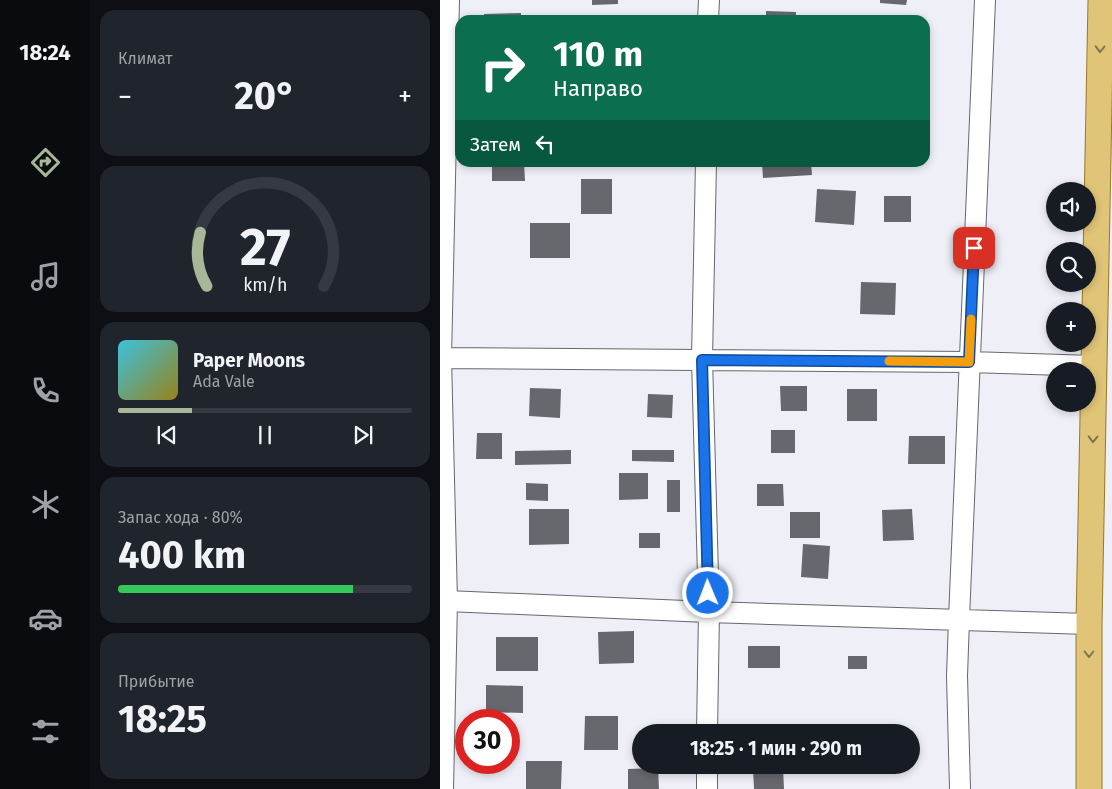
<!DOCTYPE html>
<html lang="ru">
<meta charset="utf-8">
<style>
:root{--surface:#171b24;--page:#20242c;--text:#f1f3f6;--muted:#9ea1a6;--line:#363941;--accent:#a7b798}
body{margin:0;font-family:"Fira Sans",sans-serif;background:var(--page);color:var(--text);height:100vh;display:flex;flex-direction:column;font-size:19px;white-space:nowrap}
*{box-sizing:border-box;margin:0}
p{font-size:16px;color:var(--muted)}
.icon{flex:none;width:28px;height:28px;fill:none;stroke:currentColor;stroke-width:2;stroke-linecap:round;stroke-linejoin:round}
.map{position:relative;flex:1;overflow:hidden}
.sheet{display:flex;flex-direction:column;gap:10px;padding:10px;background:#0d0f14;width:350px}
.sheet>*{flex:none}
.top-card{position:absolute;left:15px;top:15px;width:475px;height:152px;border-radius:15px;box-shadow:0 2px 8px #0003;background:#0b6e4f;color:#fff;overflow:hidden}
.tools{position:absolute;left:606px;top:182px;display:grid;gap:10px}
.tools a{display:grid;place-items:center;width:50px;height:50px;border-radius:50%;background:var(--surface);box-shadow:0 2px 8px #0003;font-size:25px}
.speed{position:absolute;left:15px;top:709px;display:flex;gap:10px;font-size:25px;font-weight:700;text-align:center}
.speed>*{display:grid;place-content:center;width:65px;height:65px;border-radius:50%;background:var(--surface);box-shadow:0 2px 8px #0003;line-height:1}
.speed .limit{border:8px solid #d22;background:#fff;color:#111}
.pin{position:absolute;display:grid;place-items:center;width:42px;height:42px;color:#fff;margin:-21px;border-radius:10px;box-shadow:0 2px 8px #0006}
.me{position:absolute;width:55px;margin:-28px;rotate:359deg;stroke-linejoin:round;filter:drop-shadow(0 0 4px #0008)}
.turn{display:flex;align-items:center;gap:18px;height:105px;padding:0 15px;font-size:22px}
.turn .icon{width:65px;height:65px;stroke-width:2.5}
.turn b{display:block;font-size:35px;line-height:42px}
.then{display:flex;align-items:center;height:48px;padding:0 15px;background:#0003;gap:10px;font-size:19px}
.big{font-size:38px;font-weight:700;line-height:1.1}
.sheet .tile{flex:1;display:flex;flex-direction:column;justify-content:center;gap:8px;min-width:0;padding:0 18px;border-radius:15px;background:var(--page)}
.sheet .dial{align-items:center;gap:0}
.dial svg{height:130px;overflow:visible;fill:none;stroke:var(--line);stroke-width:7;stroke-linecap:round;text-anchor:middle}
.dial text{fill:var(--text);stroke:none}
.song{display:flex;align-items:center;gap:15px}
.cover{width:60px;height:60px;border-radius:8px;background:linear-gradient(135deg,hsl(190 70% 55%),hsl(50 70% 35%))}
.played{height:5px;border-radius:2px;background:linear-gradient(90deg,var(--accent) 25%,var(--line) 25%)}
.keys{display:flex;justify-content:space-around;direction:ltr}
.heat{display:flex;justify-content:space-between;align-items:center;font-size:28px;direction:ltr}
.charge{height:8px;border-radius:4px;background:linear-gradient(90deg,#34c759 80%,var(--line) 0)}
.trip{position:absolute;left:192px;top:724px;width:288px;height:50px;border-radius:25px;background:var(--surface);box-shadow:0 2px 8px #0003;font-weight:700;line-height:50px;text-align:center}
main{display:flex;flex:1;min-height:0}
.menu{display:flex;flex-direction:column;width:90px;justify-content:space-around;align-items:center;background:#090b0e;color:var(--muted)}
.menu .icon{width:35px;height:35px}
.menu .active{color:var(--accent)}
.menu b{font-size:22px;color:var(--text)}
.map>svg:first-child{display:block}
</style>
<main>
<nav class="menu">
<b>18:24</b>
<svg class="icon active" aria-label="directions" viewBox="0 0 24 24"><path d="M12 3l9 9-9 9-9-9zM9 14v-3h6M13 9l2 2-2 2"/></svg>
<svg class="icon" aria-label="music" viewBox="0 0 24 24"><path d="M9 18V5l10-2v13"/><circle cx="6" cy="18" r="3"/><circle cx="16" cy="16" r="3"/></svg>
<svg class="icon" aria-label="phone" viewBox="0 0 24 24"><path d="M5 4h4l2 5-3 2q2 4 5 5l2-3 5 2v4C11 20 4 13 5 4z"/></svg>
<svg class="icon" aria-label="climate" viewBox="0 0 24 24"><path d="M12 3v18M4 7l16 10M4 17L20 7"/></svg>
<svg class="icon" aria-label="car" viewBox="0 0 24 24"><path d="M5 17H2v-5l4-1 3-4h7l3 4 3 1v5h-3M9 17h6M6 11h13"/><circle cx="7" cy="17" r="2"/><circle cx="17" cy="17" r="2"/></svg>
<svg class="icon" aria-label="filters" viewBox="0 0 24 24"><path d="M4 7h16M4 17h16"/><circle cx="9" cy="7" r="2"/><circle cx="15" cy="17" r="2"/></svg>
</nav>
<section class="sheet">
<div class="tile"><p>Климат</p>
<div class="heat"><a>−</a><b class="big">20°</b><a>+</a></div>
</div>
<div class="tile dial"><svg viewBox="0 0 100 80">
<path d="M14 69A42 42 0 1 1 86 69"/>
<path d="M14 69A42 42 0 0 1 10 36" stroke="#a7b798"/>
<text x="50" y="56" font-size="32" font-weight="700">27</text>
<text x="50" y="72" font-size="11">km/h</text>
</svg></div>
<div class="tile">
<div class="song"><i class="cover"></i><div><b>Paper Moons</b><p>Ada Vale</p></div></div>
<div class="played"></div>
<div class="keys"><svg class="icon" aria-label="previous" viewBox="0 0 24 24"><path d="M18 5L8 12l10 7zM5 5v14"/></svg><svg class="icon" aria-label="pause" viewBox="0 0 24 24"><path d="M8 5v14M16 5v14"/></svg><svg class="icon" aria-label="next" viewBox="0 0 24 24"><path d="M6 5l10 7-10 7zM19 5v14"/></svg></div>
</div>
<div class="tile"><p>Запас хода · 80%</p><b class="big">400 km</b><div class="charge"></div></div>
<div class="tile"><p>Прибытие</p><b class="big">18:25</b></div>
</section>
<div class="map">
<svg width="672" height="789" viewBox="0 0 672 789">
<rect width="100%" height="100%" fill="#eeeff7"/>
<!-- building -->
<path fill="#67676e" d="M152,0H178V4L152,5Z
M440,0H467L466,5L440,3Z
M326,11L356,12V20H326Z
M81,13V20H44V14Z
M52,162H84L85,181H52Z
M322,162H371L372,175L323,178Z
M141,179H172V214H141Z
M377,189L416,191L414,225L375,222Z
M444,196H471V222H444Z
M90,223H130V258H90Z
M421,282L456,283L455,315L420,314Z
M340,386H367V411H341Z
M90,388L121,389L120,418L89,416Z
M407,389H437V421H407Z
M208,394L233,395L232,418L207,417Z
M331,430H355V453H331Z
M37,433H62V459H36Z
M469,436H505V464H468Z
M131,450V464L75,465V451Z
M192,450H234V462L192,461Z
M179,473H208V499L179,500Z
M227,480H240V512H227Z
M86,483L108,484V501L86,500Z
M317,484H343L344,506H317Z
M89,509H129V544L89,545Z
M472,509L474,540L443,541L442,510Z
M350,512H380V538H350Z
M199,533H220V548H199Z
M363,544L390,546L388,579L361,577Z
M194,631V663L159,664L158,632Z
M56,637H98V671H56Z
M308,646H340V668H308Z
M408,656H427V669H408Z
M46,685L83,686V713L46,712Z
M145,716H178V750H144Z
M86,761H122L121,789H86Z
M218,768L219,789H188V769Z
M343,768L344,789H314L313,769Z"/>
<g fill="none" stroke-linecap="round" stroke-linejoin="round">
<defs>
<path id="minor" d="M9,0L1,358L7,601L269,612L649,624
M268,20L269,0
M266,162L262,359L269,612L267,732
M0,358L529,362L654,366
M0,601H7L3,789
M267,789V765
M520,789L517,676L519,619L545,0"/>
<path id="major" d="M649,789V624L661,0"/>
</defs>
<!-- minor casing -->
<use href="#minor" stroke="#67676e" stroke-width="22"/>
<!-- major casing -->
<use href="#major" stroke="#977926" stroke-width="27"/>
<!-- minor -->
<use href="#minor" stroke="#fff" stroke-width="20"/>
<!-- major -->
<use href="#major" stroke="#e0c477" stroke-width="25"/>
</g>
<!-- one-way arrows -->
<defs><path id="oneway-chevron" d="M-2-3.5L2.5 0L-2 3.5" fill="none" stroke-width="1.6" stroke-linecap="round" stroke-linejoin="round" transform="scale(1.25)"/></defs>
<g stroke="#827554">
<use href="#oneway-chevron" transform="translate(660 49) rotate(91)"/>
<use href="#oneway-chevron" transform="translate(653 439) rotate(91)"/>
<use href="#oneway-chevron" transform="translate(649 654) rotate(90)"/>
</g>
<g fill="none" stroke-linecap="round" stroke-linejoin="round">
<defs>
<path id="route" d="M268,593L262,360L529,362L534,248"/>
</defs>
<!-- route casing -->
<use href="#route" stroke="#114b97" stroke-width="12"/>
<!-- route -->
<use href="#route" stroke="#1a73e8" stroke-width="9"/>
<!-- slow -->
<path stroke="#f59e0b" stroke-width="9" d="M449,361L529,362L531,319"/>
</g>
</svg>
<div class="tools">
<a><svg class="icon" aria-label="sound" viewBox="0 0 24 24"><path d="M4 9h4l5-4v14l-5-4H4zM17 9q2 3 0 6"/></svg></a>
<a><svg class="icon" aria-label="search" viewBox="0 0 24 24"><circle cx="10" cy="10" r="6"/><path d="M15 15l6 6"/></svg></a>
<a>+</a>
<a>−</a>
</div>
<div class="speed"><div class="limit">30</div></div>
<div class="pin" style="left:534px;top:248px;background:#d93025"><svg class="icon" aria-label="arrive" viewBox="0 0 24 24"><path d="M6 21V4h12l-3 4 3 4H6"/></svg></div>
<svg class="me" style="left:268px;top:593px" viewBox="-20 -20 40 40"><circle r="17" fill="#1a73e8" stroke="#fff" stroke-width="3"/><path d="M0-11L8 9 0 5-8 9z" fill="#fff"/></svg>
<div class="trip">18:25 · 1 мин · 290 m</div>
<div class="top-card">
<div class="turn"><svg class="icon" aria-label="right" viewBox="0 0 24 24"><path d="M7 20v-9h11M14 6l5 5-5 5"/></svg><div><b>110 m</b>Направо</div></div>
<div class="then">Затем<svg class="icon" aria-label="left" viewBox="0 0 24 24"><path d="M17 20v-9H6M10 6l-5 5 5 5"/></svg></div>
</div>
</div>
</main>
